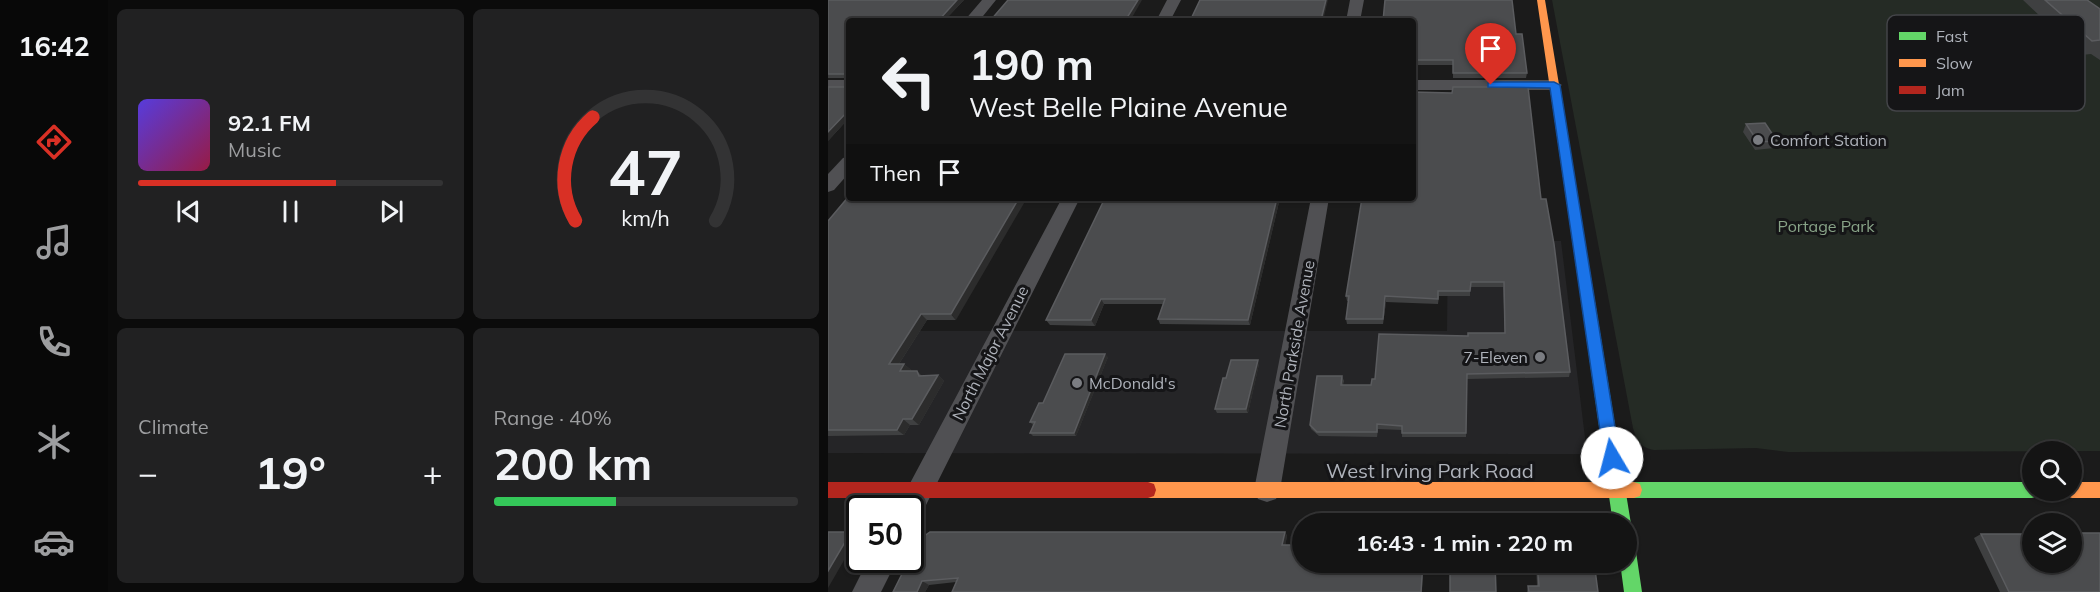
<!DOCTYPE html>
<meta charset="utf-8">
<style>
:root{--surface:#141414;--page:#212122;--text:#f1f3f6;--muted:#9d9ea0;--line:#333334;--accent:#d93025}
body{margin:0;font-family:Mulish,sans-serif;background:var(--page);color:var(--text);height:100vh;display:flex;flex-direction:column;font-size:22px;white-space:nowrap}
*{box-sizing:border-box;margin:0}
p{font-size:20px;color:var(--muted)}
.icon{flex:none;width:33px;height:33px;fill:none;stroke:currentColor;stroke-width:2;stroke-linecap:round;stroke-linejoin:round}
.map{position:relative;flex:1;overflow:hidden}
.side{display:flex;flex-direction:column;gap:9px;padding:9px;background:#0b0b0b;width:720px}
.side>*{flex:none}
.guide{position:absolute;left:18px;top:18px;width:570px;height:183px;border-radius:6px;box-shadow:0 2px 4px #0004,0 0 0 2px var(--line);background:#141414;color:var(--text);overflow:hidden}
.buttons{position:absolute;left:1194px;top:441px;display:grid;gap:12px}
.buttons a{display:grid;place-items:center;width:60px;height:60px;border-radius:50%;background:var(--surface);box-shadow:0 2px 4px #0004,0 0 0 2px var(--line);font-size:30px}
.speed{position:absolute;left:18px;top:495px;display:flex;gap:12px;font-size:30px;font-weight:700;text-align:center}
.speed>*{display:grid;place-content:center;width:78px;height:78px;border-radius:50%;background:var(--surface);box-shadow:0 2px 4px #0004,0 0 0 2px var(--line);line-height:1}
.speed .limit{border:3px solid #111;border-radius:9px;background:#fff;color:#111}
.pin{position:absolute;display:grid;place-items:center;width:51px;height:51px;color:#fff;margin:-62px -26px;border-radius:50% 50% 50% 0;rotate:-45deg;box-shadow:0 0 6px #0007}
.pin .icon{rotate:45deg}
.me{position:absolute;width:66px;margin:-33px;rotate:352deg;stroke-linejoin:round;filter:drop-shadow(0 0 4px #0008)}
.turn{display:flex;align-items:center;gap:21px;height:126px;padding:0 24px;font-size:27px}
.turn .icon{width:78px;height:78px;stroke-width:2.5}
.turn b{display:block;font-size:42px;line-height:51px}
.then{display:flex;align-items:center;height:57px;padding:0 24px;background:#0003;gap:12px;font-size:22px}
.big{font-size:45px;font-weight:700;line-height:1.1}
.side .card{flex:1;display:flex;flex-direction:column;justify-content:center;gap:9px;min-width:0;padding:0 21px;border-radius:9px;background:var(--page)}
.side .dial{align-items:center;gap:0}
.dial svg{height:156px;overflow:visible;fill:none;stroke:var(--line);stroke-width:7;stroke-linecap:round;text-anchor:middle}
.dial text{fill:var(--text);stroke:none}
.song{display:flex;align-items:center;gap:18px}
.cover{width:72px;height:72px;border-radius:9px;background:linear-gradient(135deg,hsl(250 70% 55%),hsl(340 70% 35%))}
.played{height:6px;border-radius:3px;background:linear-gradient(90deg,var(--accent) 65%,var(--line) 65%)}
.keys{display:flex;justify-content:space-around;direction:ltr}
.heat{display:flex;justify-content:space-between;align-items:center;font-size:33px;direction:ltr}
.charge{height:9px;border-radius:4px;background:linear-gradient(90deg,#34c759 40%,var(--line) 0)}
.side .tiles{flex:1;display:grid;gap:9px;grid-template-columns:repeat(2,1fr)}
.trip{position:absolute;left:464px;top:513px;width:345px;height:60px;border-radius:30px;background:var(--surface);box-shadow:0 2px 4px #0004,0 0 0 2px var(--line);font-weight:700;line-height:60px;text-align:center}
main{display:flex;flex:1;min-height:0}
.menu{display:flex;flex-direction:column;width:108px;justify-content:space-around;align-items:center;background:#080808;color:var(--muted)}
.menu .icon{width:42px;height:42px}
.menu .current{color:var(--accent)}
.menu b{font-size:27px;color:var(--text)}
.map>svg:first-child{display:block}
</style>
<main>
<nav class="menu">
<b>16:42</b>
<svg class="icon current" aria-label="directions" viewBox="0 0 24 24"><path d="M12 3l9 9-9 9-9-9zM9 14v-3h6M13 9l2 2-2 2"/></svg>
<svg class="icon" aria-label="music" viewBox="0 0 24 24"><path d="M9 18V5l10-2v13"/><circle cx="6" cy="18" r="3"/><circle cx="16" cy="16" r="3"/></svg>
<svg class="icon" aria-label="phone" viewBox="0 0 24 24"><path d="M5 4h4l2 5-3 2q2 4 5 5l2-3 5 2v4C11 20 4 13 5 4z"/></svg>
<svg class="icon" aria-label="climate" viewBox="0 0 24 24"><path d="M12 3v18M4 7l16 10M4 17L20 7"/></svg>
<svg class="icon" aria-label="car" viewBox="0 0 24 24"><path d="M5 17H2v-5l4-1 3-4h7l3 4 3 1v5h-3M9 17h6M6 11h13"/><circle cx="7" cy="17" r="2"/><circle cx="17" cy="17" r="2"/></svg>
</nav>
<section class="side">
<div class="tiles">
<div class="card">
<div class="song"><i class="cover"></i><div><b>92.1 FM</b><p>Music</p></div></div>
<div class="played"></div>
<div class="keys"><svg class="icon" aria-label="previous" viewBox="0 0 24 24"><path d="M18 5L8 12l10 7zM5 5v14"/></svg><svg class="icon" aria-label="pause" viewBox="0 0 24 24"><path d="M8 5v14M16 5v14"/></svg><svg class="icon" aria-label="next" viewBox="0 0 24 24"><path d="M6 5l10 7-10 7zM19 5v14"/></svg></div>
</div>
<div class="card dial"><svg viewBox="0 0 100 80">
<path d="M14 69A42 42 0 1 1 86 69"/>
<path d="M14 69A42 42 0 0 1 23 16" stroke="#d93025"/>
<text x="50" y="56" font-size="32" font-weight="700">47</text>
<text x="50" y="72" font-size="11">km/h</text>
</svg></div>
<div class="card"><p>Climate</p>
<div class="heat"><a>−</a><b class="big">19°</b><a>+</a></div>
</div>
<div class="card"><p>Range · 40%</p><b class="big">200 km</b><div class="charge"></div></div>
</div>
</section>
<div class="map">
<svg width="1272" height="592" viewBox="0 0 1272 592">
<rect width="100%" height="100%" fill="#1b1b1b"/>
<!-- built -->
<path fill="#252527" d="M620,241H733L759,454L0,453V331H619Z"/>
<!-- green -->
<path fill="#252b25" d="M724,0H1272V451L960,452L928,448L826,450C812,447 809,441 805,428Z"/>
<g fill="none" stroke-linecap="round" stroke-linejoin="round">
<!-- street -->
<path fill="#505053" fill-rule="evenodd" d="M154,0H168L151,21H136Z
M339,0H353L342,21H328Z
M522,0H536L532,21H518Z
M0,80H21V90H0Z
M585,80H726L734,85L726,90H585Z
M21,156V173L6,190L0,192V174L15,158Z
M234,198H252L98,505L89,508L80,505L76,496L80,487Z
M483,198H501L452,490L448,499L439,502L430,499L426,490Z
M40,560H69L53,592H24Z"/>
<!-- fast -->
<path fill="#63d668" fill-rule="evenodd" d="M762,309L767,310L769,314L803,524L798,531V524H785L755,314L757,310Z
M806,482H1204V490H1212L1210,496L1204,498H806L800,496L798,490L800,484Z
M798,536L804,539L807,545L814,592H796L792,562H798Z"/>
<!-- slow -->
<path fill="#ff974d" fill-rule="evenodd" d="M709,0H717L769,314L767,318H757L755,314Z
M320,482H806L812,484L814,490L812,496L806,498H320L314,496L312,490L314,484Z
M1244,482H1272V498H1244L1238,496L1236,490H1244Z"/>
<!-- jam -->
<path fill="#b3261e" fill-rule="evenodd" d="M0,482H320L326,484L328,490L326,496L320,498H0Z"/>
</g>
<!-- wall -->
<path fill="#3f4041" d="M0,0H136L116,21H21V118L0,141L19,87V78H0Z
M1195,0H1259L1272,9V60L1263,54L1253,55Z
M585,21L688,34L699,73L698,78H625V65H585Z
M918,124L949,141L946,148L927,150L915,132Z
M21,196L128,320H99L71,364H76L83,370L82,371H89L94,376L110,375L116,381L91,425H82L76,435L0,436V221Z
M277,198H452L422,325L332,324L330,319L335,304H276L267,326L222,325L218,320Z
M713,199L742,372L741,377L639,379L638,437H574V430L550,429L549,437L491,436L483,429L482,425L514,376L516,381L515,385H543L547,379L640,336L677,333L675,287H642V296H611L610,304L558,302L555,324H519L518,319L520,301H519L518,296Z
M280,357L248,436H205L202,433L205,425L202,422L215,403Z
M431,364L420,413H389L387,409L398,378Z
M457,532L459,536L457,545L595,562L594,592H124L128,582L101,585L97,592H65L81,560Z
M1153,534L1272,592H1172L1146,538Z
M708,562H766L770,592H699L700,586H709Z"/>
<!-- shaded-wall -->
<path fill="#2c2c2c" d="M129,0H136L116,21H110Z
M310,0H314L302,21H297Z
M498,0H500L495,21L493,20Z
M21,110V118L0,141V132Z
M191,198H199L128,320L123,314Z
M449,198H452L422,325L420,320Z
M557,296L558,302L555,324V319Z
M273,299L276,304L267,326L263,320Z
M93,314L99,320L67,370L61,364Z
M277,354L280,357L248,436L246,433Z
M430,360L431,364L420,413L418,409Z
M76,364L83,370L79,377L72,371Z
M110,375L116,381L91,425L84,419Z
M75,419L82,425L76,435L69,430Z
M23,532L30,536L0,588V571Z
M457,532L459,536L457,548L454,545Z
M94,581L101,585L97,592H89Z"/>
<!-- building -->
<path fill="#4b4c4e" stroke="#5b5c5f" stroke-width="1.5" d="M0,0H129L110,21H21V110L0,132V87H19V74H0Z
M180,0H310L297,21H162Z
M372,0H498L493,20H496V21H362Z
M557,0H684L688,34H694L699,73H625V60H585V21H555Z
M1217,0H1259L1272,9V40L1264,41Z
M625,87H700L713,199H718L726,244L742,372L639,374L638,433H574V426L549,424V432H489L482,425L489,376H514L513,385H543L544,379H547L551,334L640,336V333H677L676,282H643L642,291H610V299L557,296L555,319H518L521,296H518L534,198H585V92L624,93Z
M937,123L949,141L930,142L918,124Z
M21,196V198H191L123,314H93L61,364H76L72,371H89L91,376L110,375L84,419H75L69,430H0V221Z
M277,198H449L420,320L330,319L337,299H273L263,320H218Z
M237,354H277L246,433H202L207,422H202L211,403H215Z
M403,360H430L418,409H387L395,378H398Z
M0,532H23L0,571Z
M102,532H457L454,545H474V562H595L593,592H124L130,578L94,581L89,592H65L81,560H82V557L92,539Z
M1244,533H1272V592H1181L1153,534H1204V562H1244Z
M622,562H667L668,592H622Z
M709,562H766L770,592H701L700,586H711Z"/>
<!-- route -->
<path fill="#1a73e8" stroke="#114b97" stroke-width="1.5" d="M663,82H726L732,85L792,458L790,463L784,465L779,463L776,458L722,88L660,87V83Z"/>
<!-- markers -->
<g fill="#7b7d82" stroke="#151517" stroke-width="2">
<circle cx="930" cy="140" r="6"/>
<circle cx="712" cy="357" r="6"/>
<circle cx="249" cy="383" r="6"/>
</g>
<g text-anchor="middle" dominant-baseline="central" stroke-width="6" stroke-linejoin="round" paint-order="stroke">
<!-- poi labels -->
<g font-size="16" fill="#aeb2ba" stroke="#151517" text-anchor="start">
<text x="942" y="140">Comfort Station</text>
<text x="700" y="357" text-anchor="end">7-Eleven</text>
<text x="261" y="383">McDonald's</text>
</g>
<!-- park labels -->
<g font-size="16" fill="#88a387" stroke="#151517">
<text x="998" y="226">Portage Park</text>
</g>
<!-- street labels -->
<g font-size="16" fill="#aeb2ba" stroke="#151517">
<text transform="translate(466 344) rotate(-80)">North Parkside Avenue</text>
<text transform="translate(162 353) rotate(-63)">North Major Avenue</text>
</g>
<!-- near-street labels -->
<g font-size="20" fill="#aeb2ba" stroke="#151517">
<text x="602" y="470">West Irving Park Road</text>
</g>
</g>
<!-- legend -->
<rect x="1059" y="15" width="198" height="96" rx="9" fill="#151517" stroke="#434448" stroke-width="1.5"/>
<rect x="1071" y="32" width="27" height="8" fill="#63d668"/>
<rect x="1071" y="59" width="27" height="8" fill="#ff974d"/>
<rect x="1071" y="86" width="27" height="8" fill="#b3261e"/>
<g font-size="16" fill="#aeb2ba">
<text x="1108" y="42">Fast</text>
<text x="1108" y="69">Slow</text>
<text x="1108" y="96">Jam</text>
</g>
</svg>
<div class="buttons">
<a><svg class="icon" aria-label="search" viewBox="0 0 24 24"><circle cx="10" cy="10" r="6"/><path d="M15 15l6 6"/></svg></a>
<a><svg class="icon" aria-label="layers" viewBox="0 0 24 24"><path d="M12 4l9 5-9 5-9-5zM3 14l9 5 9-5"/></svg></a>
</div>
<div class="speed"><div class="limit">50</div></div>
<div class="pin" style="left:663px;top:85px;background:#d93025"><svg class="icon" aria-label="arrive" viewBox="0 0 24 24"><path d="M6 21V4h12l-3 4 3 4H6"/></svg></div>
<svg class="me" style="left:784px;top:458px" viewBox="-20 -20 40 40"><circle r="19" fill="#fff"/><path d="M0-13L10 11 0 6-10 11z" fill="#1a73e8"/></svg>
<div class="trip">16:43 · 1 min · 220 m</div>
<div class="guide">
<div class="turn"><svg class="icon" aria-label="left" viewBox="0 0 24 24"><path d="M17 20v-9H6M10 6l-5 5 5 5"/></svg><div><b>190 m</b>West Belle Plaine Avenue</div></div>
<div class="then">Then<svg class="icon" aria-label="arrive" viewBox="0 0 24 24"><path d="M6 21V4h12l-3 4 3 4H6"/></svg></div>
</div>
</div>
</main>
